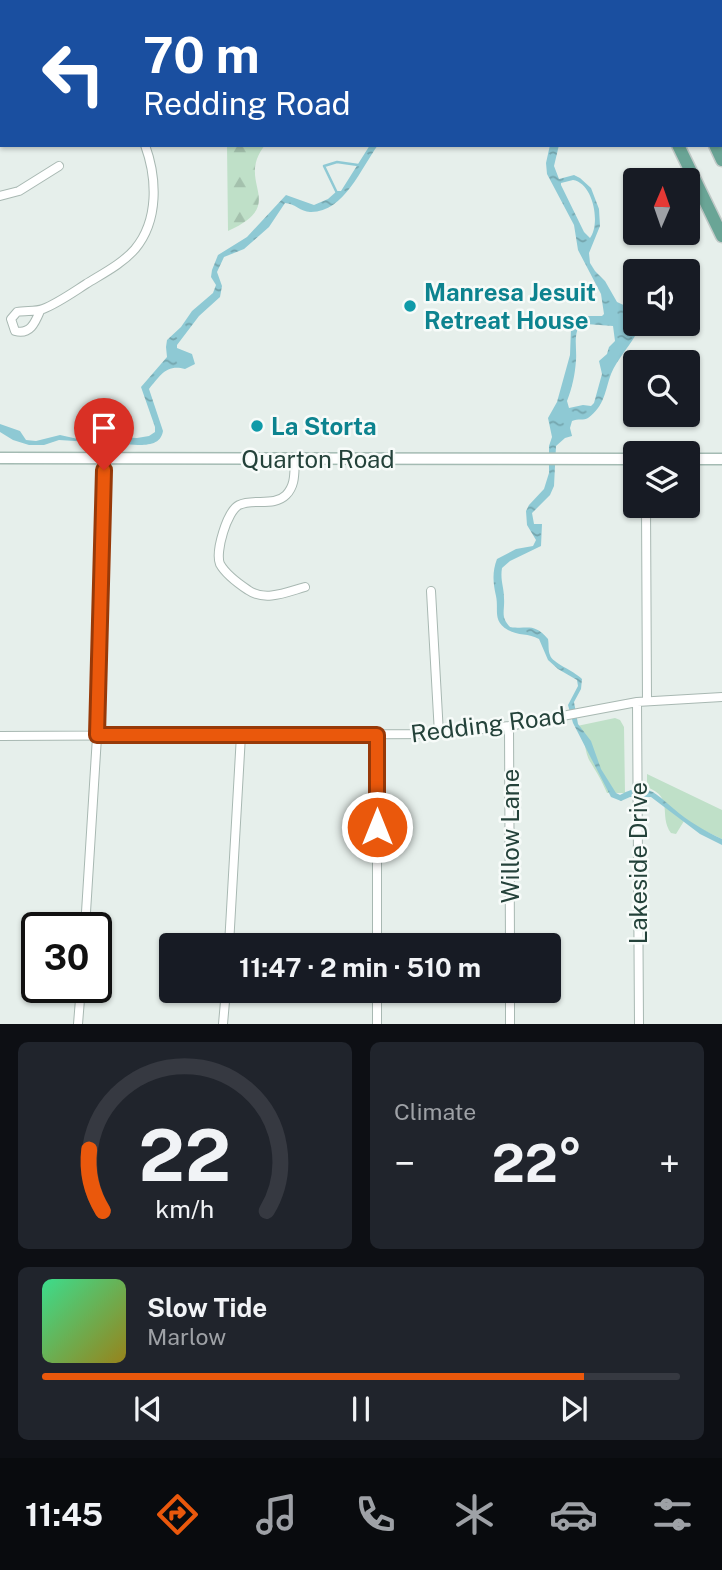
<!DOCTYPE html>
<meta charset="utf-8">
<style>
:root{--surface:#171b24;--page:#20242c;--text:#f1f3f6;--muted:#9ea1a6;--line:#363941;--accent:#ea580c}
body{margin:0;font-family:"Public Sans",sans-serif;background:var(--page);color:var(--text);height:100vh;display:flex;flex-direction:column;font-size:26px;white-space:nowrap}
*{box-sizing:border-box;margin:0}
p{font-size:23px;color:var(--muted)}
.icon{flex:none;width:38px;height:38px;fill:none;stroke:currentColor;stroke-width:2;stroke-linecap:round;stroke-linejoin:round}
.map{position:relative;height:1024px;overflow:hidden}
.drawer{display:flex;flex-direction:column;gap:18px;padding:18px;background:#0d0f14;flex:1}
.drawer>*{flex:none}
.banner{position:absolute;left:0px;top:0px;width:723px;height:147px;box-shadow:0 2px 5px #0004;background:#1a4fa0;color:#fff;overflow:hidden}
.needle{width:46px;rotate:2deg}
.buttons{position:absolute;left:623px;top:168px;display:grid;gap:14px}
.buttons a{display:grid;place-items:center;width:77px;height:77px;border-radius:7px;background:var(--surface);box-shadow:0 2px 5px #0004;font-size:35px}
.speed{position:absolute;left:21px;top:912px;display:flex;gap:14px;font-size:35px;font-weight:700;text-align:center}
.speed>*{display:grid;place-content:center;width:91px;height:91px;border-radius:50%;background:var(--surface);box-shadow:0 2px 5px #0004;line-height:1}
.speed .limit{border:4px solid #111;border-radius:10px;background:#fff;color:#111}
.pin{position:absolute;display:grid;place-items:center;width:60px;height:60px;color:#fff;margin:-72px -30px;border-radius:50% 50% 50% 0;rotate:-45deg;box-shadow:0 0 7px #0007}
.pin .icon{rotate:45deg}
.me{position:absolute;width:77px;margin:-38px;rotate:0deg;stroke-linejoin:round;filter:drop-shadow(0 0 5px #0008)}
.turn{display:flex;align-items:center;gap:24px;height:147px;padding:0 28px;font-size:32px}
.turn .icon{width:91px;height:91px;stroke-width:2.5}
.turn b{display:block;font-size:49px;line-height:60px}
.big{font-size:52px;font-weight:700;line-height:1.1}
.drawer .card{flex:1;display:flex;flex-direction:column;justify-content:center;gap:10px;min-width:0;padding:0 24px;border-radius:10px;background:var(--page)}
.drawer .dial{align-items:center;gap:0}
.dial svg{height:182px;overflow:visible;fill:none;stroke:var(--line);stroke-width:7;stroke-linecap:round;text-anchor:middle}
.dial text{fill:var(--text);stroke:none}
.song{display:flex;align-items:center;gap:21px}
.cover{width:84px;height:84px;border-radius:10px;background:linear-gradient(135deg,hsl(150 70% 55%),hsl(50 70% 35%))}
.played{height:7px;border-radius:4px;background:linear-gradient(90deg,var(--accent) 85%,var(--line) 85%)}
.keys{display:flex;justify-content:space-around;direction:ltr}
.heat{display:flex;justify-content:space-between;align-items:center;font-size:38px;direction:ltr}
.drawer .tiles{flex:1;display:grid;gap:18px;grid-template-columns:1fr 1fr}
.card:last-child{grid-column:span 2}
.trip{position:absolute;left:159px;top:933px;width:402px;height:70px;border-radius:7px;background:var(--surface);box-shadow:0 2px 5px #0004;font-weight:700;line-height:70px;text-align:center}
.tab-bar{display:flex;height:112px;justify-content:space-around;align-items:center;background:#090b0e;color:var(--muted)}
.tab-bar .icon{width:49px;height:49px}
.tab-bar .current{color:var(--accent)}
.tab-bar b{font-size:32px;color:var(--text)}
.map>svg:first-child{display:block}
</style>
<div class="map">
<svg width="722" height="1024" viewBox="0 0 722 1024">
<defs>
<pattern id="forest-firs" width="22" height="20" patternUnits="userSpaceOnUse" patternTransform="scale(1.75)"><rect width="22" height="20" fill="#bfe0c8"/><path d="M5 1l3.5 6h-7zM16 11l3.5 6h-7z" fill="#a4c1ad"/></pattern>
<pattern id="water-ripples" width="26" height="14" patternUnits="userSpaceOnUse" patternTransform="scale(1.75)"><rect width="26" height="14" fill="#8ec9d4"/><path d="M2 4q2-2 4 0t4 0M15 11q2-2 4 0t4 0" fill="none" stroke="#74a5ad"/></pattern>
</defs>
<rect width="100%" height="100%" fill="#e6efeb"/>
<!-- green -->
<path fill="#bfe0c8" d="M615,718L620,720L624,727L625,793H607C602,781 597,773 591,763C583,751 587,737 577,726Z
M647,774L722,810V839L684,821L676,834L671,833C658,815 675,798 647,787Z"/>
<!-- forest -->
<path fill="url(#forest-firs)" d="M227,0H581L227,2Z
M656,0H722V131L721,2Z
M227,145H265C234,184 290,203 228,231Z"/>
<!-- water -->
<path fill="url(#water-ripples)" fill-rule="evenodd" d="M370,145H378C361,168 344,213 310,212C301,212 294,203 285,203L269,227L244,249L224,257L217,272L222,286L220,297L199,316L177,345V348L192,354L195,364L185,369C166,364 160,376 149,389L163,431C161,444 149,445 138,445L59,440L44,445H29L13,440L0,432V424L20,431L26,440L36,441L60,435L78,439L96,436L137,438L149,436L155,432V427L141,387L167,357L166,347L167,340L181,327L192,311L213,293L216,285L211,277L212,270L218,255L247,237L286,195L314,205L328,199L337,191H341Z
M550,145H559L554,166L559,179L574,175L580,178L591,188L599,209L600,226L589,253L590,263L595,271L605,281L617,302L630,308L635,336C628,348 617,360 611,374C605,390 605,406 588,418C584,421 578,418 572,421L570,428L572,436L565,438L556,446L554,486L550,495L532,513L534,524H542L541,546L510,561L502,568C500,580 504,587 504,598C505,611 500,617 510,627C528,630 533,622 548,639C549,644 548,651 550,655C552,663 573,670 582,679L581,689L574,702L578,724L591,741L601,769L616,793L620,795C646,780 655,793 674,809C688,821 705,831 722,839V845L700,834L651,797H630L621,801L611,797L573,723L568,705L578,686L577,680L558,669L548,660L539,639C529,633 518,636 508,630C492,621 499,610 496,596C493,583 492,572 497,559L516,549L533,546L536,540L527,525L526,511L529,505L544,489L549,473V446L552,437L548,418L557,402L570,355L571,328L574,321L582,316H602L604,314L601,294L578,250L574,225L547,174L546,163ZM573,180C593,183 601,223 590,238L584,232L561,185V183ZM586,324L613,326L615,341L609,347L607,354L599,361L602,374L594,403L591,406L583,405L569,408L567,401C572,388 575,375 576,360C577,348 573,335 580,325Z"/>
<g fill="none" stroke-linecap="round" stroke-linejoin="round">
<!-- stream -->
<path stroke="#8ec9d4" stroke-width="2.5" d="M337,193L324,166L337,162L358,165"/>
<defs>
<path id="street" d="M91,2L93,0
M0,85L2,83
M0,196L19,191L59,166
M40,311C35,323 30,335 15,331L11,319L17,312C25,310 35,312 43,309C58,303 72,293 86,284C102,274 122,264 135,249C159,220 157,178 145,145
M295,459C294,472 296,485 286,495C274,507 254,498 239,505C227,511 215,552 220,564C225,573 239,584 248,590C265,602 287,592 305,587
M646,506L647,701
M431,591L439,734
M637,702L639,1024
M509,726L510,945
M377,735V945
M0,736L439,734L509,726L637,702L722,697
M85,928L100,689L104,459
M229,945L241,735
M377,990V1024
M510,990V1024
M78,1024L81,987
M223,1024L226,990"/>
<path id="secondary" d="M0,458L635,459
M688,459H722"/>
<path id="primary" d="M609,0L610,2
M646,0L647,2
M678,145L722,236
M715,145L722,160"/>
</defs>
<!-- street casing -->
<use href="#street" stroke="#a8b8b2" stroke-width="10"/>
<!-- secondary casing -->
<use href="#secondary" stroke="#a4bbb3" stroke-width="13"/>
<!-- primary casing -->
<use href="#primary" stroke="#c2cac8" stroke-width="15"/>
<!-- street -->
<use href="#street" stroke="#fff" stroke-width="8"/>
<!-- secondary -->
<use href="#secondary" stroke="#fff" stroke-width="10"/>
<!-- primary -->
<use href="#primary" stroke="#6aa596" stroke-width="12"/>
</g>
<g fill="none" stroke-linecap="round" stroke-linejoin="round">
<defs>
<path id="route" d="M104,470L97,735H377V827"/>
</defs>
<!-- route casing -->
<use href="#route" stroke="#983908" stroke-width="18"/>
<!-- route -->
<use href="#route" stroke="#ea580c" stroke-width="12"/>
</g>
<!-- markers -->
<g fill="#0f9aa8" stroke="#f7fbf9" stroke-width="2.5">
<circle cx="410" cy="306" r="7"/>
<circle cx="257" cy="426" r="7"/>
</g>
<g text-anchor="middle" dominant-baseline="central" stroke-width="5" stroke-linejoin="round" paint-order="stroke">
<!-- culture labels -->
<g font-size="24" font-weight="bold" fill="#0d838f" stroke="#f7fbf9" text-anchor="start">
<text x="424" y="292">Manresa Jesuit<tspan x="424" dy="28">Retreat House</tspan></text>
<text x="271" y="426">La Storta</text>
</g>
<!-- street labels -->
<g font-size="24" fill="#24423a" stroke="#f7fbf9">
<text x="318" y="459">Quarton Road</text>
<text transform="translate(488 724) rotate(-7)">Redding Road</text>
<text transform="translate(510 836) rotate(-90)">Willow Lane</text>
<text transform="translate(638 863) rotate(-90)">Lakeside Drive</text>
</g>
</g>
</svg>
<div class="buttons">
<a><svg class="needle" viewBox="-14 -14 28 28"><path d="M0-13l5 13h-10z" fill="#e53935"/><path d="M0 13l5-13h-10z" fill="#9ea1a6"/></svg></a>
<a><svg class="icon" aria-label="sound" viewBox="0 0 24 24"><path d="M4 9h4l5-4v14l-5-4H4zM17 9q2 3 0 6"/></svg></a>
<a><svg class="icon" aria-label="search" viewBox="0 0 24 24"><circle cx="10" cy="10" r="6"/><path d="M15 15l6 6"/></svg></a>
<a><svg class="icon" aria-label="layers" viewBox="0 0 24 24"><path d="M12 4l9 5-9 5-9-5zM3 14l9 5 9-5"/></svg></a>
</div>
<div class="speed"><div class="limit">30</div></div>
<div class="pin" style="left:104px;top:470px;background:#d93025"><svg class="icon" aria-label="arrive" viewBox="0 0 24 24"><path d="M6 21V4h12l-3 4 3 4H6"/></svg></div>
<svg class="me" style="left:377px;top:827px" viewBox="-20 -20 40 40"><circle r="17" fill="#ea580c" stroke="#fff" stroke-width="3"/><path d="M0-11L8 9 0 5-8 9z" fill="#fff"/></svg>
<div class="trip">11:47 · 2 min · 510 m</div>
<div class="banner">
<div class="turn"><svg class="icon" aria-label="left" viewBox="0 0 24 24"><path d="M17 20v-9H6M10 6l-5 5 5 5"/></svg><div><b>70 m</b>Redding Road</div></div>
</div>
</div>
<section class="drawer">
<div class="tiles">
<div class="card dial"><svg viewBox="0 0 100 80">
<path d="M14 69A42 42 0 1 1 86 69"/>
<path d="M14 69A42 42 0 0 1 8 42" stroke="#ea580c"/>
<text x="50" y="56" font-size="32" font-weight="700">22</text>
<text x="50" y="72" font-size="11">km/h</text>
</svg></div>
<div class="card"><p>Climate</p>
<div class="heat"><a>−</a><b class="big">22°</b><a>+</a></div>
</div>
<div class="card">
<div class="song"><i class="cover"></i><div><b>Slow Tide</b><p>Marlow</p></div></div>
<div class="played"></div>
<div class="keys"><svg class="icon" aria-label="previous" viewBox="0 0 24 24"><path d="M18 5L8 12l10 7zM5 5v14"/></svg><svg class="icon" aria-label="pause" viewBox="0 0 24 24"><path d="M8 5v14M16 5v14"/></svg><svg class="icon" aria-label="next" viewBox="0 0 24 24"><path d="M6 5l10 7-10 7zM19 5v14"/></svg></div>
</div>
</div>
</section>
<nav class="tab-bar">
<b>11:45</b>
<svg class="icon current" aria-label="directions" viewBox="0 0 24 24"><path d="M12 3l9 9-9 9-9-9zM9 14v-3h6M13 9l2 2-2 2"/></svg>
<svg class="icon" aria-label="music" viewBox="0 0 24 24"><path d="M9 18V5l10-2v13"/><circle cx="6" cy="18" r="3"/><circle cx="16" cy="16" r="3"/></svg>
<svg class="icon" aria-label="phone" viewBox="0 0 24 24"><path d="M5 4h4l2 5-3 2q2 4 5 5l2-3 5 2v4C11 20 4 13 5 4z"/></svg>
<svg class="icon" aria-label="climate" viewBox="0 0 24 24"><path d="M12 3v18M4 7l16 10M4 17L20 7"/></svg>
<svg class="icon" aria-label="car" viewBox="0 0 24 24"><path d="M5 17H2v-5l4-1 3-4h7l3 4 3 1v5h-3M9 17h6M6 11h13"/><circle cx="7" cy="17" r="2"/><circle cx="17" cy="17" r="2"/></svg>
<svg class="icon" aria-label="filters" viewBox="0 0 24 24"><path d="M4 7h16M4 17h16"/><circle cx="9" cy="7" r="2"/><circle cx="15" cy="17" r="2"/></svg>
</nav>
